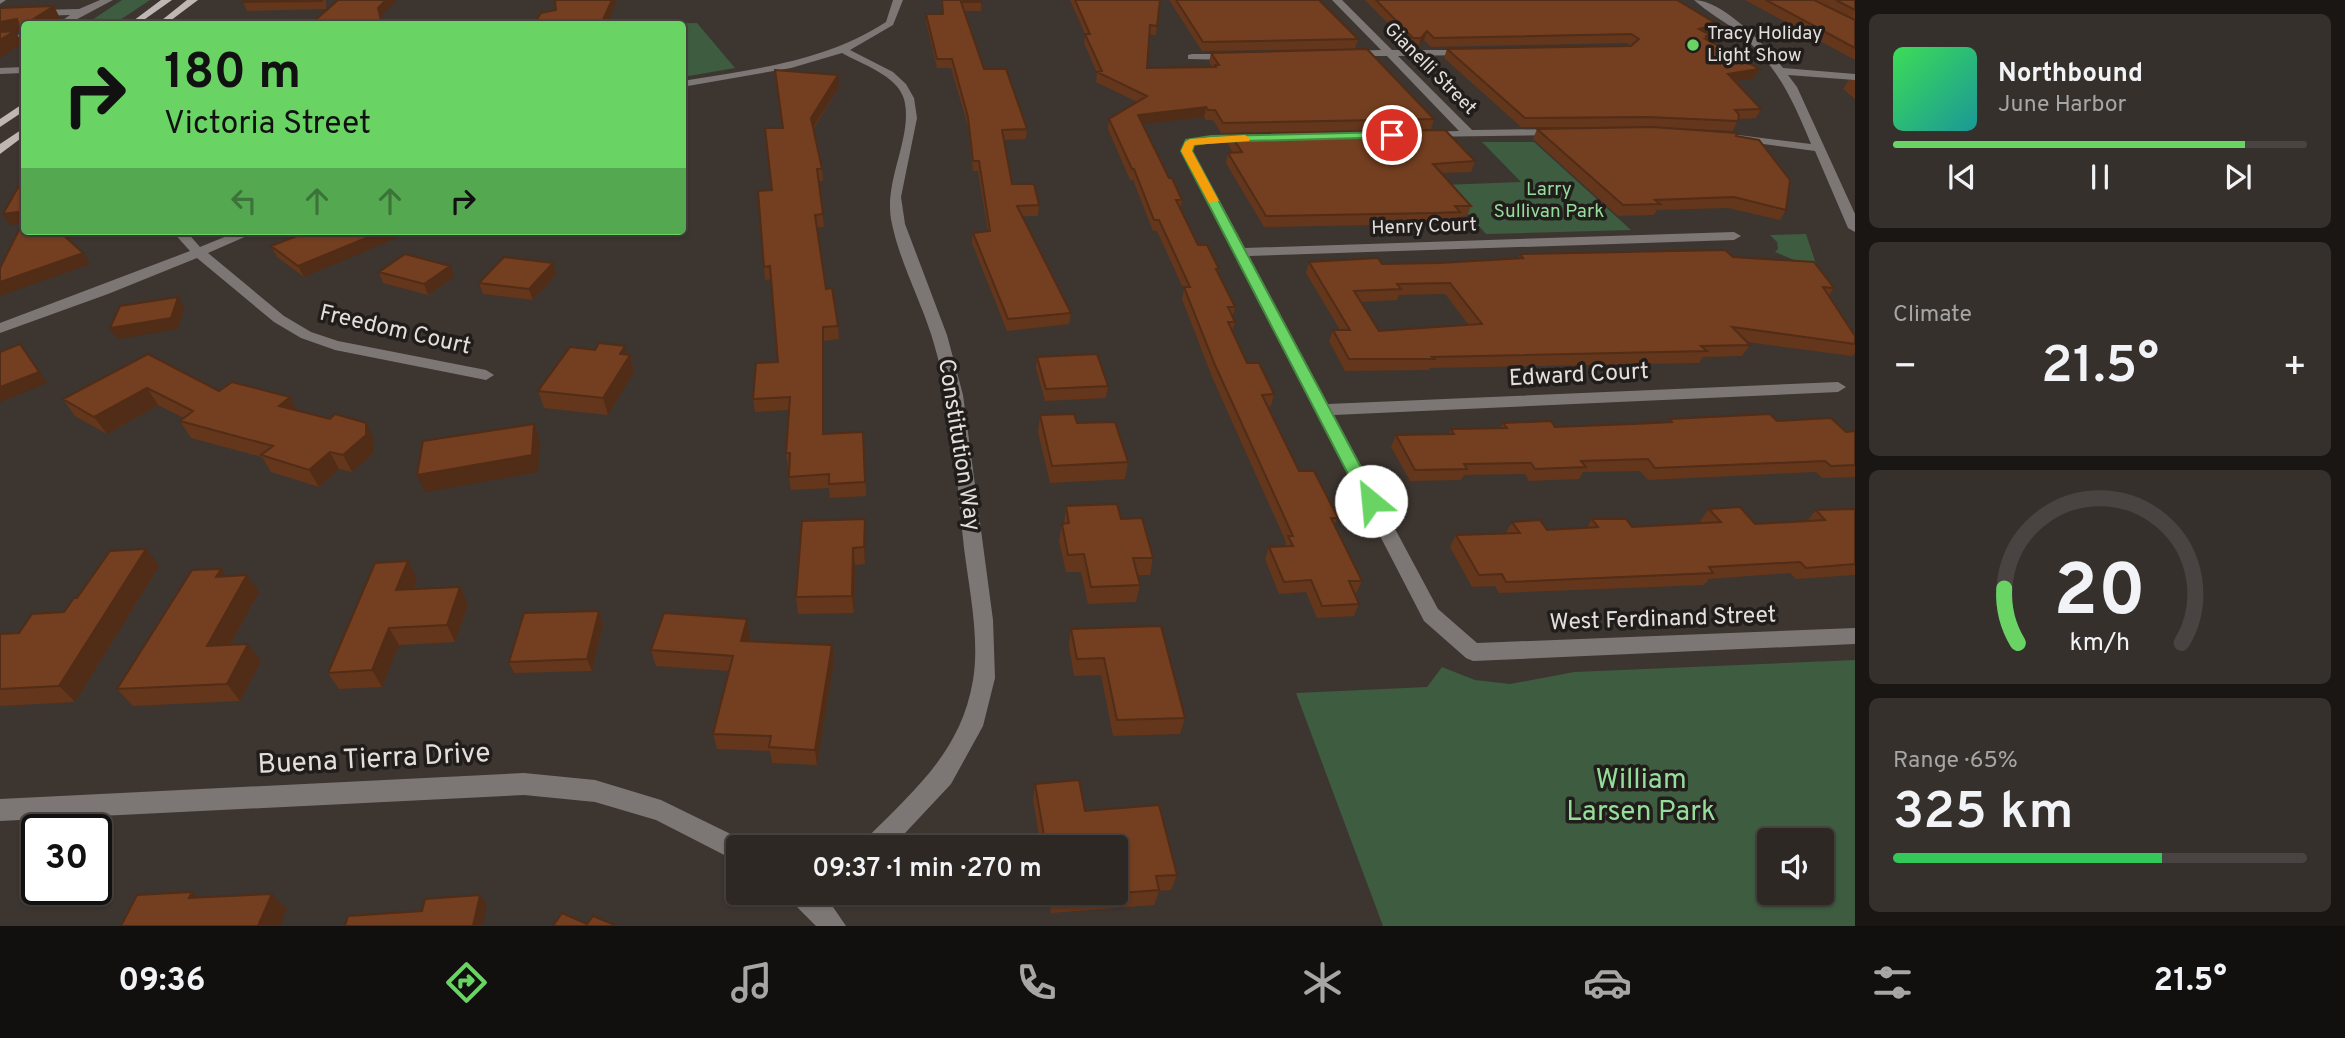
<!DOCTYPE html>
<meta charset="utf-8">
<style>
:root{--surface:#2e2824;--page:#36302c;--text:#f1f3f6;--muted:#a7a6a6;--line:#494441;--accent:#69d464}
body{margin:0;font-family:Overpass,sans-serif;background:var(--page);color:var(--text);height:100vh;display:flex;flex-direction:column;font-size:26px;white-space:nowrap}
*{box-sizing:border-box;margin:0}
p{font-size:23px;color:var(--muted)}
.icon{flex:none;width:38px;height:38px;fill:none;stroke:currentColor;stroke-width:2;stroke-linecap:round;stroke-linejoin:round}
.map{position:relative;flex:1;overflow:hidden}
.drawer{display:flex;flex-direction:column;gap:14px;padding:14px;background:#191614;width:490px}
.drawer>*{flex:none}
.top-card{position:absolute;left:21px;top:21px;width:665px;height:214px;border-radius:7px;box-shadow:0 2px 5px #0004,0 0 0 2px var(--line);background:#69d464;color:#111;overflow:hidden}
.buttons{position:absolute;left:1757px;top:828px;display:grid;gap:14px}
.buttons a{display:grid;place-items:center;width:77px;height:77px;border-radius:7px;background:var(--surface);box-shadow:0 2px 5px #0004,0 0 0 2px var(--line);font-size:35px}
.speed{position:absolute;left:21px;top:814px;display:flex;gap:14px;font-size:35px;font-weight:700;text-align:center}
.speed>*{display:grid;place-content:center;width:91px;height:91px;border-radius:50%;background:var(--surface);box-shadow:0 2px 5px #0004,0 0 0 2px var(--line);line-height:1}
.speed .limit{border:4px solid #111;border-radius:10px;background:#fff;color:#111}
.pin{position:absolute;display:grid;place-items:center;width:60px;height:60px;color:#fff;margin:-30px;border:4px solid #fff;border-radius:50%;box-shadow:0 2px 7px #0007}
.me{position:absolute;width:77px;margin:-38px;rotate:332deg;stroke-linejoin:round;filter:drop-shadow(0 0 5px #0008)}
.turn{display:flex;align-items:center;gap:24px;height:147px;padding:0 28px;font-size:32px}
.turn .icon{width:91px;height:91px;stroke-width:2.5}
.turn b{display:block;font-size:49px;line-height:60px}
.lanes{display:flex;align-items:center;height:66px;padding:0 28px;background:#0003;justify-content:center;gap:35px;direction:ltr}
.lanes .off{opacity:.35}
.big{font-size:52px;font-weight:600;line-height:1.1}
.drawer .card{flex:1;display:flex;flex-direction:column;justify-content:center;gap:10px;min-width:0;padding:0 24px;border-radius:10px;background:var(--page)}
.drawer .dial{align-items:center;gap:0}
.dial svg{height:182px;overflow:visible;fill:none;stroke:var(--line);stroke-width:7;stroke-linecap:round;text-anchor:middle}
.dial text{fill:var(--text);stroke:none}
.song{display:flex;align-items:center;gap:21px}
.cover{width:84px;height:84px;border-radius:10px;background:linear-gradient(135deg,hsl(130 70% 55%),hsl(180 70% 35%))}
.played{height:7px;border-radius:4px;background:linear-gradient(90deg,var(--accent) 85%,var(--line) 85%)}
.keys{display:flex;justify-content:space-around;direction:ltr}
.heat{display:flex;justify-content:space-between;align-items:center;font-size:38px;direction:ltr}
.charge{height:10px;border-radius:5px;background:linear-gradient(90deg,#34c759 65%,var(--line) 0)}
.trip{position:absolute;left:726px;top:835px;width:402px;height:70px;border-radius:7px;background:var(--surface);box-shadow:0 2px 5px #0004,0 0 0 2px var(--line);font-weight:600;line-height:70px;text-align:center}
.menu{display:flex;height:112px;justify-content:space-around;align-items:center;background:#12100e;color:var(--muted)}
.menu .icon{width:49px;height:49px}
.menu .selected{color:var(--accent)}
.menu b{font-size:32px;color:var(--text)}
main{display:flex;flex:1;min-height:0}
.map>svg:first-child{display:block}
</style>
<main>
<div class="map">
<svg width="1855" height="926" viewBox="0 0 1855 926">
<rect width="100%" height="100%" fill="#3d3530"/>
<!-- green -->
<path fill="#3d5c40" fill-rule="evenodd" d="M122,0H150L114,24H86Z
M697,23L735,68L683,77L682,24H643Z
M1482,142H1534L1631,230L1486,234L1442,185L1521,182Z
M1806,234L1818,270L1775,252L1778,249L1777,242L1770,235Z
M1855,660V926H1383L1296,693L1427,687L1442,667L1475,680L1510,684L1574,672ZM1769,840H1822V892H1769Z"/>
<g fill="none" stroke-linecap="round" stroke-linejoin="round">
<!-- minor -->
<path fill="#7c7775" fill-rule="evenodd" d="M0,0H6L0,4Z
M100,0H113L68,24H57L70,15L0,17V11L79,9Z
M893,0H903L893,25L850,50L893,72L906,84L914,98L917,118L901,197L905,224L947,335L963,395L993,620L995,678L983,726L951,784L892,847H863L866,839C915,789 961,752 973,680C980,639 969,588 964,548C956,476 953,403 931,334C919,297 900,262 892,224C882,182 914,137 904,99C897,75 861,64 842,53L791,68L682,87V81C754,69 824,62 886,22Z
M1332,0H1342L1392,50H1474L1475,52L1470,55L1398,56L1472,130L1558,129L1564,132L1558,135L1421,137V133L1425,132L1459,131L1387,56H1343L1342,54L1347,51L1381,50Z
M1694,0C1723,0 1766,46 1783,68L1855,74V80L1788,75L1797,87L1855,214V232L1848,228L1815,151L1718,138V134L1722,133L1811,144C1791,96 1778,67 1738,32C1724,21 1707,12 1694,0Z
M24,34V40L0,43V37Z
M1192,54H1232L1237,57L1232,60L1188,59V55Z
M24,67V73L0,74V68Z
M1254,135L1258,136V140L1195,145L1193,151L1245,248L1734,232L1741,236L1734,240L1249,256L1328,404L1838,382L1846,387L1838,392L1334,415L1438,609L1477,643L1855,628V644L1473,661L1466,658L1424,621L1181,151L1186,140L1190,139Z
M172,231H186L200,247L239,231H258L208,253L284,316L311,332L338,341L486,370L494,375L486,380L335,350L301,338L274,322L197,258L108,294L0,333V323L190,251Z
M524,773L595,780L661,800L747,842L749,847H738V862L656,820L595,802L524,795L0,821V799Z
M788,892H842L833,907L846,926H816L791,901Z"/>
<!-- major -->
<path fill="#c0b6b3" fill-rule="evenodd" d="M161,0H172L138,24H129Z
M187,0H198L166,24H157Z
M24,103V111L0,127V119Z
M24,128V136L0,154V144Z"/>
</g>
<!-- wall -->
<path fill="#64361c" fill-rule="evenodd" d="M245,0H326V9L247,11L243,2Z
M941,0H981V11H964L984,69L1027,129L1026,139L1004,140L1012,184L1039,205L1038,216H1022L1071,313L1069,324L1007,331L972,243L973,233L988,231L978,171H973L968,126L951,68H937L926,22V14H942Z
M1070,0H1160L1156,35H1150L1147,68L1212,67L1209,62L1211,53L1434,119L1431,129L1221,133L1213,120H1206L1204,117L1142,124L1169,178L1182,200L1180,209L1198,245L1219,269L1218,273L1235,307L1232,317L1235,322L1232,331L1247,363L1274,394L1271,406L1268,407L1299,471L1338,518L1334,525L1362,581L1356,593H1354L1359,604L1354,616L1317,618L1306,592L1279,594L1265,559L1269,547L1285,546L1286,542L1212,377L1182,299L1184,290L1157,231H1153L1133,180H1130L1108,129L1109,119L1137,102L1096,82L1097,73L1084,43L1085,34Z
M1169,0H1319L1358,39L1355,49L1202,51Z
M1365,0H1677L1717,24L1713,32L1708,34L1712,36L1710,41L1759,69L1754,78L1735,81L1761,109L1756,118L1738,119L1733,131L1665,128L1736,136L1786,210L1780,220L1728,208L1657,210L1654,215L1618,216L1533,139L1537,129L1647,127H1521L1444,58L1447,49L1631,46L1627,43L1431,47L1424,40L1418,47H1411Z
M1745,0H1855V60Z
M1849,80H1855V99L1843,89Z
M839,87L814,128L822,169L823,181H819L824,227H817L826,289L838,326L839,339L824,341V434L863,432L866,496L830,498L829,488L791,490L789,477V467H788L786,453L789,410L755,412L753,399L778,362L771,279L765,280L764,267L772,190L782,128Z
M1230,134L1475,161L1471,172L1441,173L1471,206L1467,216L1458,217L1456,222L1429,224L1264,227L1226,163L1228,153H1233L1228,144Z
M310,231L304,277L277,257L271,246Z
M1520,254L1733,257L1834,288L1829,295L1855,336V353L1852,356L1747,342L1750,345L1742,356L1703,357L1699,363L1430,368L1429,370L1345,371L1329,341L1333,330H1340L1306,273L1309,262L1382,264L1440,263L1518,258ZM1445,294L1469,325L1379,331L1361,302L1397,300L1399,295Z
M379,272L454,277L428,295L383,283Z
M556,274L533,300L483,294L479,283Z
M148,354L219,391L290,397L297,410L374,440V452L352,472L339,469L319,487L271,472L262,457L191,438L180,421L184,418L158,405L107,434L75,416L63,399Z
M628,355H630L634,372L608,415L544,408L538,391Z
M1037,357L1108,386L1106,398L1045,401L1036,368Z
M1040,415L1077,423L1128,462L1125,479L1050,483L1038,432Z
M1670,419L1777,421L1846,432L1855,431V477L1822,478L1816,472L1648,480L1640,471L1583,472L1579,479L1529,481L1525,474L1464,475L1461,480L1410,481L1391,447L1396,435L1449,434L1451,429L1500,428L1503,423L1555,427L1668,423Z
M1066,506L1121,519L1153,558L1150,575H1137L1140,585L1136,602L1088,604L1081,572H1066L1059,541L1062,524H1064Z
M1709,509L1755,524L1807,521L1816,510L1855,509V575L1796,579L1790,573L1709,579L1704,585L1499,593L1495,586L1472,587L1450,547L1456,535L1505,534L1512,522L1547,530L1587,528L1592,519L1632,527L1703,523L1700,521Z
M866,537L865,564L855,565L854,613L798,614L796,597Z
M159,566L75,702L0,706V634L19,633L64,612L77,598Z
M247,575L259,592L230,645L261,661L240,701L133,706L117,689L226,576Z
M417,579L412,589L460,587L468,604L455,642L399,645L382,687L339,689L328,673Z
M599,611L603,623L592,671L514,673L509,662Z
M747,619L750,635L749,641L834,660L817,765L772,763L770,751L717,749L713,734L729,671L656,666L651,650Z
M1071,629L1185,718L1180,734L1113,736L1101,675L1074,676L1069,646Z
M1035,784L1085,811L1177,875L1171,890L1159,891L1154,905L1051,913L1048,892H1116V847H1041L1033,800Z"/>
<!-- shaded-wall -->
<path fill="#512c16" d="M386,0H397L381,16L383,24H382L378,8Z
M612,0H617L607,24H601Z
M54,6L60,18L51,24H25Z
M17,19L24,25V37L22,32H16L22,43L0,58V22Z
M1717,24L1713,32L1695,38L1699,29Z
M1427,31L1424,40L1418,47L1421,38Z
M1759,69L1754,78L1723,83L1728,74Z
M838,75L839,87L812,129L811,118Z
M1206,107L1204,117L1136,125L1138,115Z
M24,211V223L10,225L3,214Z
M62,231H73L68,244L61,233Z
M383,231H413L304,277L298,266Z
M83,253L90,264L0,296V282Z
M553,263L556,274L533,300L529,289Z
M450,266L454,277L428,295L424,284Z
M178,297L184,308L178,329L117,339L110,328Z
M823,327L824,341V448L823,434Z
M20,344L47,383L0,402V387Z
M625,346L628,358L630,355L634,372L608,415L603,398L620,354Z
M147,388L158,405L107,434L94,417Z
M290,397L299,414L279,406Z
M366,423L374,440V452L352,472L343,455Z
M534,424L540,441L538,472L425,492L417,475Z
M330,452L339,469L319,487L309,470Z
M865,519L866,537L865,564L864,547Z
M853,548L855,565L854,613L852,596Z
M146,549L159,566L75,702L59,686Z
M408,561L417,579L405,607L396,590Z
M221,569L233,586L216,577Z
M247,575L259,592L220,663L207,646Z
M460,587L468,604L455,642L447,625Z
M599,611L603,623L592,671L587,659Z
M747,619L750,635L745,656L741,641Z
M389,628L399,645L382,687L372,670Z
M248,644L261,661L240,701L227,684Z
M832,645L834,660L817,765L815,750Z
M192,892L209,907L189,898Z
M272,894L287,909L280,926H258Z
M480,895L487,905L482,926H473Z"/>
<!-- building -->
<path fill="#743f20" stroke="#512c16" stroke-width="2" fill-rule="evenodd" d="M245,0H322V1L243,2Z
M338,0H386L378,8L382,24H311Z
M555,0H612L601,24H534L541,13L556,10Z
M942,0H981V2H961L984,69H1006L1027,129L1002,130L1012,184H1034L1039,205L1017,206L1071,313L1008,319L973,233L990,231L979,161H973L968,117L952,59H937L926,14H943Z
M1075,0H1160L1157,26L1150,25L1147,68L1216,67L1215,65H1219L1211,53L1367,49L1434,119L1223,123L1215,110H1208L1206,107L1138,115L1169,178H1172L1182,200H1176L1198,245H1207L1219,269H1216L1235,307H1228L1235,322H1228L1247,363H1259L1274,394L1262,395L1299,471H1314L1338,518H1331L1362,581H1349L1359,604L1322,606L1311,580L1284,582L1269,547L1293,546L1288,536H1293L1215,365L1184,287H1190L1159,220H1154L1134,169H1132L1109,119L1147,96L1097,72L1102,71L1085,34H1090Z
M1176,0H1319L1358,39L1203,42Z
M1376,0H1677L1717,24L1699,29L1712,36H1705L1711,39H1706L1759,69L1728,74L1761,109L1735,110L1739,115L1738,121L1647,117L1525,118L1447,49L1631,46L1639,39L1631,34L1434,38L1427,31L1421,38H1413Z
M1766,0H1814L1855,20V48Z
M1836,0H1855V10Z
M54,6L19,28L17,19L0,22V8Z
M225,20L236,24H221Z
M15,31L0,40V32Z
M775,70L838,75L811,118L822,169H817L823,214L815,215L826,289L832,288L838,326L823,327V434L863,432L865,482L829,484V474L789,477L790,453H786L790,397L753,399L756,363L778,362L770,266L764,267L758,191L772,190L765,128H783Z
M1652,127L1737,133L1736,136L1759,140L1790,180L1786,210L1734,197L1655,200L1660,204L1623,205L1537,129Z
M1445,130L1475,161L1433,164L1471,206H1455L1460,212L1433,213L1266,216L1228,153L1242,152L1230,134Z
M24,176V211L3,214L24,177Z
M24,220V231H62L61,233L83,253L0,282V268Z
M310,231H383L298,266L271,246Z
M1725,250L1733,257L1814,262L1834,288L1823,287L1855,336V344L1732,327L1750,345L1701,346L1707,351L1432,357L1434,359H1349L1333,330H1350L1309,262L1378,258L1382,264L1440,263L1523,258L1520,254ZM1450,283L1482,324L1379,331L1354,291L1401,289L1397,284Z
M405,254L450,266L424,284L379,272Z
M504,257L553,263L529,289L479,283Z
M178,297L171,318L110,328L120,306Z
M599,343L625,346L620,354L630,355L603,398L538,391L570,347L595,350Z
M20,344L39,372L0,387V352Z
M148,354L219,391L232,382L290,397L279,406L330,419L335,414L366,423V435L343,455L330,452L309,470L261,455L273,446L180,421L193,411L147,388L94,417L63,399Z
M1097,354L1108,386L1046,389L1037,357Z
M1074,414L1077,423L1115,422L1128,462L1052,466L1040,415Z
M1770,414L1777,421L1831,418L1846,432L1855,431V465L1831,466L1825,461L1655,468L1648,459L1581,461L1586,467L1535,469L1531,463L1464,464L1467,469L1415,470L1396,435L1454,434L1451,429L1507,428L1503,423L1551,421L1555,427L1633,424L1672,422L1670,419Z
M534,424L532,455L417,475L423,441Z
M1117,504L1121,519L1142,518L1153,558H1133L1140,585L1091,587L1084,554L1068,555L1062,524L1069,523L1066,506Z
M1740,507L1755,524L1825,520L1816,510L1855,509V564L1806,568L1800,562L1709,567L1713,573L1506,582L1502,574L1479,575L1456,535L1520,533L1512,522L1540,520L1547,530L1598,527L1592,519H1626L1632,527L1721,522L1709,509Z
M865,519L864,547L853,548L852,596L796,597L802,521Z
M146,549L59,686L0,689V634L19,633L32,614L64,612L74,598H77L110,551Z
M408,561L396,590L460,587L447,625L389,628L372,670L328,673L375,563Z
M221,569L216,577L247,575L207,646L248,644L227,684L117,689L192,570Z
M599,611L587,659L509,662L524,613Z
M664,613L747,619L741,641L832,645L815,750L769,747L771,736L713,734L733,656L651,650Z
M1161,626L1185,718L1117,720L1104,658L1077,659L1071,629Z
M1079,780L1085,811L1159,805L1177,875L1156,876L1159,890L1054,898L1053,892H1116V847H1046L1035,784Z
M192,892L189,898L272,894L258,926H121L137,895Z
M480,895L473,926H345L348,916L422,911L425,899Z
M562,913L587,924L593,916L617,926H553Z"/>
<!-- route -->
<path fill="#69d464" stroke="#448a41" stroke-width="2" d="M1392,132L1396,133V137L1211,142L1194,145L1192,151L1379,501L1371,507L1362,501L1181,151L1186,140L1211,136Z"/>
<!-- slow -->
<path fill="#f59e0b" d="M1245,135L1250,139L1249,141L1194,145L1192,151L1219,201L1209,203L1181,151L1185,142L1190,139Z"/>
<!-- markers -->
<circle fill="#69d464" stroke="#211d1b" stroke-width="2.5" cx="1693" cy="45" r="7"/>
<g text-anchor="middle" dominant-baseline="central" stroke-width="7" stroke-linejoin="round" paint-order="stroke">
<!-- far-poi labels -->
<g font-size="19" fill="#e4dfdc" stroke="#211d1b" text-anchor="start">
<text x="1707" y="34">Tracy Holiday<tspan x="1707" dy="22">Light Show</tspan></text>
</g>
<!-- far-street labels -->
<g font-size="19" fill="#e4dfdc" stroke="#211d1b">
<text transform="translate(1430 69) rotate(45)">Gianelli Street</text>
<text transform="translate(1424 227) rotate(-2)">Henry Court</text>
</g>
<!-- far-park labels -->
<g font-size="19" fill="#95dd9b" stroke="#211d1b">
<text x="1549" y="190">Larry<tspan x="1549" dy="22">Sullivan Park</tspan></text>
</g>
<!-- street labels -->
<g font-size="23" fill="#e4dfdc" stroke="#211d1b">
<text transform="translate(395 331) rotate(13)">Freedom Court</text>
<text transform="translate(1579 376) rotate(-3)">Edward Court</text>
<text transform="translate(958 445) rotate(81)">Constitution Way</text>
<text transform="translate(1663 620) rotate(-2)">West Ferdinand Street</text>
</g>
<!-- near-street labels -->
<g font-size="28" fill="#e4dfdc" stroke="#211d1b">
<text transform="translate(374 760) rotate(-3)">Buena Tierra Drive</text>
</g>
<!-- near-park labels -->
<g font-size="28" fill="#95dd9b" stroke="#211d1b">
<text x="1641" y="781">William<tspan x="1641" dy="32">Larsen Park</tspan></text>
</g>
</g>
</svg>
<div class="buttons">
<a><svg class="icon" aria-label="sound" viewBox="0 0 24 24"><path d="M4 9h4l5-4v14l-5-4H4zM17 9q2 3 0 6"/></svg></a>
</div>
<div class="speed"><div class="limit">30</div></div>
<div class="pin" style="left:1392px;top:135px;background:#d93025"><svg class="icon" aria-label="arrive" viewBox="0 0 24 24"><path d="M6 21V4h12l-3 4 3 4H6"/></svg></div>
<svg class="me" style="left:1371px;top:501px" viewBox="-20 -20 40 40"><circle r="19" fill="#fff"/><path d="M0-13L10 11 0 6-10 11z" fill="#69d464"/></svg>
<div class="trip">09:37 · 1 min · 270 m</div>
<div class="top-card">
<div class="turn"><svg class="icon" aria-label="right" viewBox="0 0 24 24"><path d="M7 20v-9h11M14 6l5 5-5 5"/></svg><div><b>180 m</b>Victoria Street</div></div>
<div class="lanes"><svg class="icon off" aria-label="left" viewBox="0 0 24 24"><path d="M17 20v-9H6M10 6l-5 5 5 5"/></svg><svg class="icon off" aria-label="ahead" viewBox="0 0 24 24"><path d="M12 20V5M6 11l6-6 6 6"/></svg><svg class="icon off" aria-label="ahead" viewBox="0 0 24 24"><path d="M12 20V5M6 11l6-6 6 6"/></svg><svg class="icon" aria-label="right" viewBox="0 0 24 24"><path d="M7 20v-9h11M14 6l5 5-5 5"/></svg></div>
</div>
</div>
<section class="drawer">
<div class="card">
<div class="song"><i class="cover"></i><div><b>Northbound</b><p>June Harbor</p></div></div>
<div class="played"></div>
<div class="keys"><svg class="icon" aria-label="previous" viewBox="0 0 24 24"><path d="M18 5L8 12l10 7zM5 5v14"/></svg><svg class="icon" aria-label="pause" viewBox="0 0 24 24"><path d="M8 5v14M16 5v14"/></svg><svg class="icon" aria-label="next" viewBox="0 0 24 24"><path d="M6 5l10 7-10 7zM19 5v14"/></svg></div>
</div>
<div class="card"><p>Climate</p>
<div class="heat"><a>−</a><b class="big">21.5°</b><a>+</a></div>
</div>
<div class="card dial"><svg viewBox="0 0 100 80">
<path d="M14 69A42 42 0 1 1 86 69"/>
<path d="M14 69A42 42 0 0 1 8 45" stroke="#69d464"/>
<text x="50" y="56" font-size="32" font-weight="700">20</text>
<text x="50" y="72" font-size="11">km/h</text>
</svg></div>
<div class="card"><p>Range · 65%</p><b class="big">325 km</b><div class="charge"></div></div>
</section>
</main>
<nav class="menu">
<b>09:36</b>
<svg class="icon selected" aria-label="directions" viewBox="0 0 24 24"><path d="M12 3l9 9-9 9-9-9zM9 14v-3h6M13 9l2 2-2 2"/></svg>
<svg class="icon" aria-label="music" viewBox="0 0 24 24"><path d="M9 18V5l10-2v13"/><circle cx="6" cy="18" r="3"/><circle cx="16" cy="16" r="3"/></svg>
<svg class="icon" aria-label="phone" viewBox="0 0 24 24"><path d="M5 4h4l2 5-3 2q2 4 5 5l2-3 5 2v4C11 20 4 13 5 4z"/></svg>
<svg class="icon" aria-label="climate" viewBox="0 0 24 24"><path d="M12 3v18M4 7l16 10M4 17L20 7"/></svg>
<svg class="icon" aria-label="car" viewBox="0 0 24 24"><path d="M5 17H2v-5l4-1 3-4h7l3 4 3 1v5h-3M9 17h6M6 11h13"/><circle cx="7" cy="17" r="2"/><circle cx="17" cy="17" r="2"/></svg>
<svg class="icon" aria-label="filters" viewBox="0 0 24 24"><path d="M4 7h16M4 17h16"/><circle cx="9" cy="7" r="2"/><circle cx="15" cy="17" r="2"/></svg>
<b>21.5°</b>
</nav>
